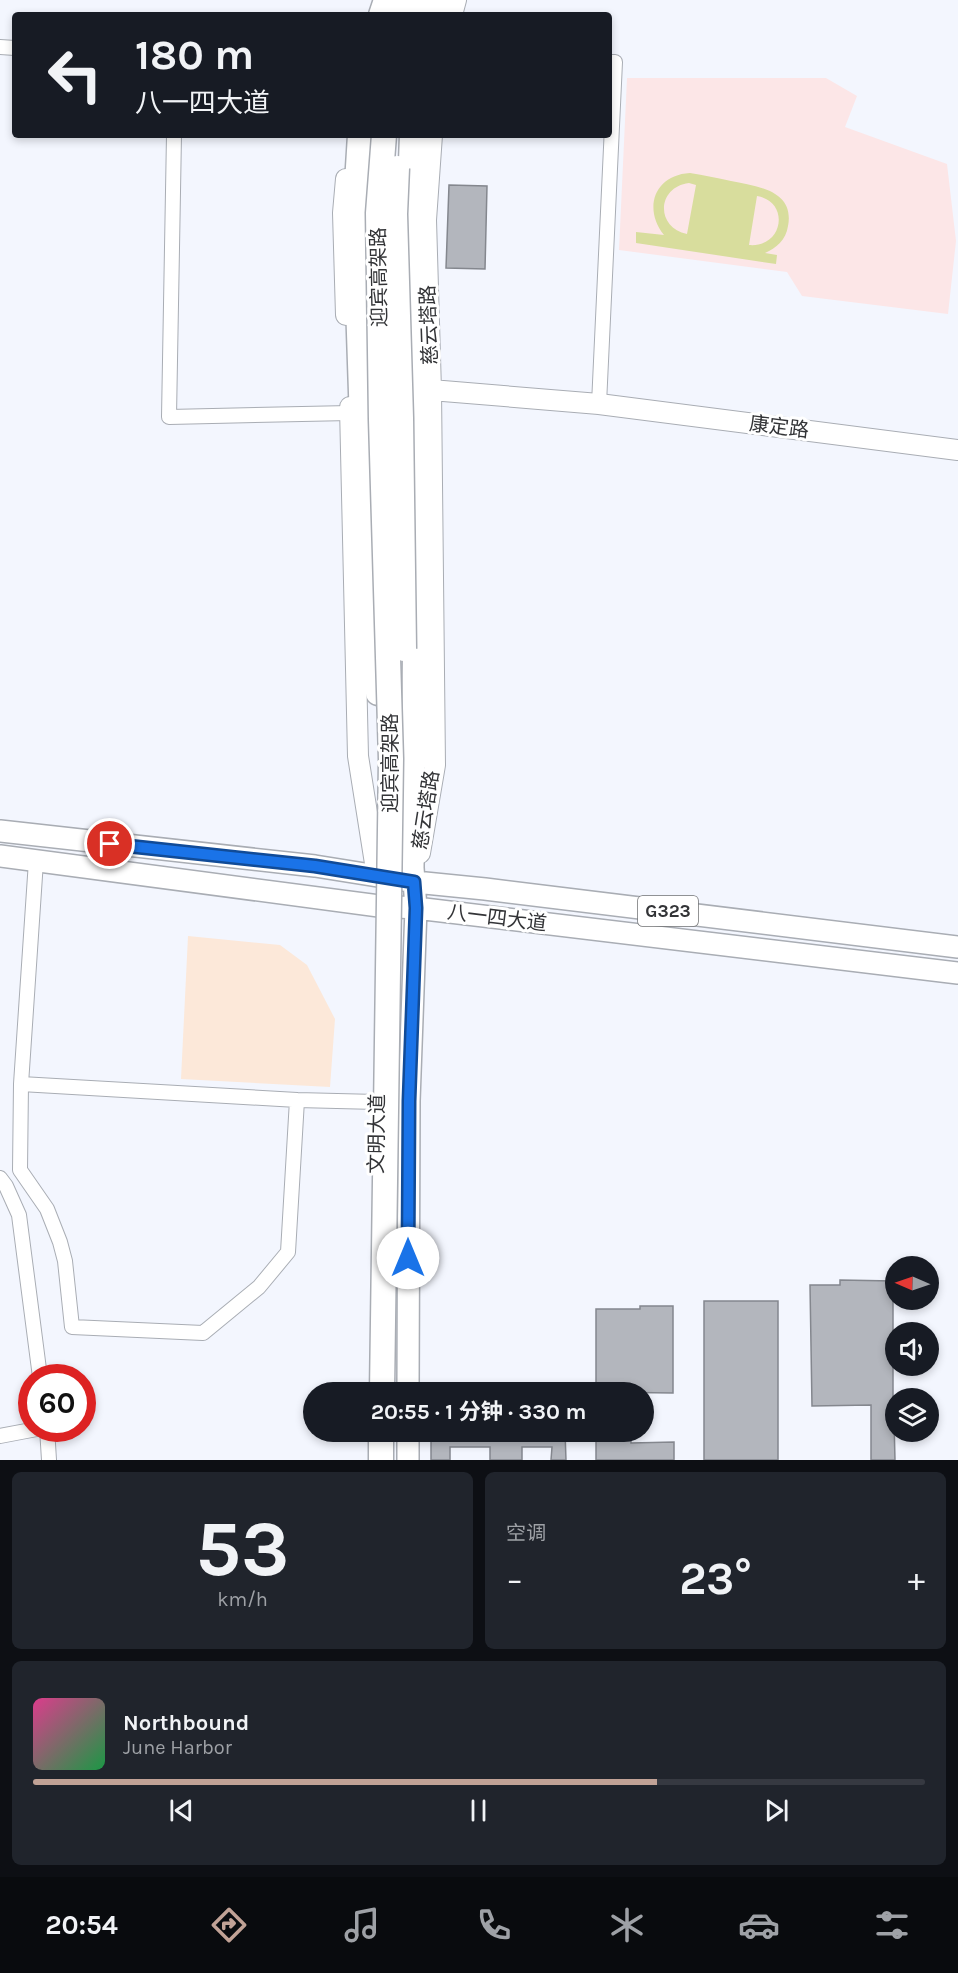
<!DOCTYPE html>
<html lang="zh">
<meta charset="utf-8">
<style>
:root{--surface:#171b24;--page:#20242c;--text:#f1f3f6;--muted:#9ea1a6;--line:#363941;--accent:#c1a296}
body{margin:0;font-family:Karla,"Noto Sans SC",sans-serif;background:var(--page);color:var(--text);height:100vh;display:flex;flex-direction:column;font-size:22px;white-space:nowrap}
*{box-sizing:border-box;margin:0}
p{font-size:20px;color:var(--muted)}
.icon{flex:none;width:33px;height:33px;fill:none;stroke:currentColor;stroke-width:2;stroke-linecap:round;stroke-linejoin:round}
.map{position:relative;height:1460px;overflow:hidden}
.side{display:flex;flex-direction:column;gap:12px;padding:12px;background:#0d0f14;flex:1}
.side>*{flex:none}
.banner{position:absolute;left:12px;top:12px;width:600px;height:126px;border-radius:6px;box-shadow:0 3px 9px #0003;background:#171b24;color:var(--text);overflow:hidden}
.needle{width:39px;rotate:272deg}
.tools{position:absolute;left:885px;top:1256px;display:grid;gap:12px}
.tools a{display:grid;place-items:center;width:54px;height:54px;border-radius:50%;background:var(--surface);box-shadow:0 3px 9px #0003;font-size:30px}
.speed{position:absolute;left:18px;top:1364px;display:flex;gap:12px;font-size:30px;font-weight:700;text-align:center}
.speed>*{display:grid;place-content:center;width:78px;height:78px;border-radius:50%;background:var(--surface);box-shadow:0 3px 9px #0003;line-height:1}
.speed .limit{border:9px solid #d22;background:#fff;color:#111}
.pin{position:absolute;display:grid;place-items:center;width:51px;height:51px;color:#fff;margin:-26px;border:3px solid #fff;border-radius:50%;box-shadow:0 2px 6px #0007}
.me{position:absolute;width:66px;margin:-33px;rotate:0deg;stroke-linejoin:round;filter:drop-shadow(0 0 4px #0008)}
.turn{display:flex;align-items:center;gap:21px;height:126px;padding:0 24px;font-size:27px}
.turn .icon{width:78px;height:78px;stroke-width:2.5}
.turn b{display:block;font-size:42px;line-height:51px}
.big{font-size:45px;font-weight:700;line-height:1.1}
.side .tile{flex:1;display:flex;flex-direction:column;justify-content:center;gap:9px;min-width:0;padding:0 21px;border-radius:9px;background:var(--page)}
.side .dial{align-items:center;gap:0}
.dial b{font-size:78px;line-height:1}
.song{display:flex;align-items:center;gap:18px}
.cover{width:72px;height:72px;border-radius:9px;background:linear-gradient(135deg,hsl(330 70% 55%),hsl(140 70% 35%))}
.played{height:6px;border-radius:3px;background:linear-gradient(90deg,var(--accent) 70%,var(--line) 70%)}
.keys{display:flex;justify-content:space-around;direction:ltr}
.heat{display:flex;justify-content:space-between;align-items:center;font-size:33px;direction:ltr}
.side .tiles{flex:1;display:grid;gap:12px;grid-template-columns:1fr 1fr}
.tile:last-child{grid-column:span 2}
.trip{position:absolute;left:303px;top:1382px;width:351px;height:60px;border-radius:30px;background:var(--surface);box-shadow:0 3px 9px #0003;font-weight:700;line-height:60px;text-align:center}
.tab-bar{display:flex;height:96px;justify-content:space-around;align-items:center;background:#090b0e;color:var(--muted)}
.tab-bar .icon{width:42px;height:42px}
.tab-bar .selected{color:var(--accent)}
.tab-bar b{font-size:27px;color:var(--text)}
.map>svg:first-child{display:block}
</style>
<div class="map">
<svg width="958" height="1460" viewBox="0 0 958 1460">
<rect width="100%" height="100%" fill="#f3f6fe"/>
<!-- commercial -->
<path fill="#fce8d9" d="M188,936L280,945L307,965L335,1019L330,1087L181,1079Z"/>
<!-- education -->
<path fill="#fce6e7" d="M627,78H826L857,96L845,127L947,164L956,241L948,314L802,296L787,272L619,250Z"/>
<!-- green -->
<path fill="#d8dd9d" fill-rule="evenodd" d="M690,173C704,175 717,178 731,181C756,186 795,190 788,226C786,240 776,248 765,253L777,255L776,264L636,243V232L664,235C643,209 654,175 690,173ZM689,183L696,185L687,234C655,227 657,187 689,183ZM757,196C790,201 784,248 749,245Z"/>
<!-- building -->
<path fill="#b3b6bd" stroke="#84878e" stroke-width="1.5" d="M449,185L487,186L485,269L446,268Z
M840,1280L893,1281V1419H894L895,1460H871V1405L812,1406L810,1285H840Z
M704,1301H778V1460H704Z
M640,1306H673V1393L596,1392V1309H640Z
M431,1431H565L566,1460H551L552,1447H522V1460H490V1447H450V1460H431Z
M596,1431H631V1443L674,1442V1460H596Z"/>
<g fill="none" stroke-linecap="round" stroke-linejoin="round">
<defs>
<path id="street" d="M0,47L15,48
M174,135L169,417L350,413
M599,404L615,62H609
M36,861L21,1084L20,1170L47,1209L60,1242L65,1261L72,1327L203,1333L259,1287L288,1252L297,1100
M21,1084L297,1100L377,1102
M0,1178L6,1186L19,1215L40,1377
M47,1428L49,1460
M0,1436L42,1428"/>
<path id="secondary" d="M452,15L456,0
M346,315L343,213L346,179
M431,390L599,404L958,450
M350,407L358,756L377,876
M420,853L435,765L431,390L426,220L432,135"/>
<path id="primary" d="M437,15L442,0
M0,831L315,866L415,882L485,889L958,947
M0,856L379,906L416,908L958,973
M408,1392L409,1101L416,908L413,868L414,745
M408,1460V1431"/>
<path id="highway" d="M381,15L386,0
M402,15L406,0
M420,15L424,0
M360,135L355,215L362,422L378,693
M412,135L409,215L417,417L414,762
M381,1460V1431"/>
</defs>
<!-- street casing -->
<use href="#street" stroke="#a9adb4" stroke-width="16"/>
<!-- secondary casing -->
<use href="#secondary" stroke="#a9adb4" stroke-width="22"/>
<!-- primary casing -->
<use href="#primary" stroke="#a9adb4" stroke-width="24"/>
<!-- highway casing -->
<use href="#highway" stroke="#a9adb4" stroke-width="27"/>
<!-- street -->
<use href="#street" stroke="#fff" stroke-width="14"/>
<!-- secondary -->
<use href="#secondary" stroke="#fff" stroke-width="20"/>
<!-- primary -->
<use href="#primary" stroke="#fff" stroke-width="21"/>
<!-- highway -->
<use href="#highway" stroke="#fff" stroke-width="24"/>
<defs>
<path id="highway-bridge" d="M397,168L395,214L401,418L404,649
M382,1392L391,759L381,420L378,213L384,135"/>
</defs>
<!-- highway-bridge casing -->
<use href="#highway-bridge" stroke="#a9adb4" stroke-width="27" stroke-linecap="butt"/>
<!-- highway-bridge -->
<use href="#highway-bridge" stroke="#fff" stroke-width="24"/>
</g>
<g fill="none" stroke-linecap="round" stroke-linejoin="round">
<defs>
<path id="route" d="M110,844L315,866L414,882L416,908L409,1101L408,1258"/>
</defs>
<!-- route casing -->
<use href="#route" stroke="#114b97" stroke-width="15"/>
<!-- route -->
<use href="#route" stroke="#1a73e8" stroke-width="10"/>
</g>
<g text-anchor="middle" dominant-baseline="central" stroke-width="6" stroke-linejoin="round" paint-order="stroke">
<!-- shield labels -->
<rect fill="#fff" stroke="#707173" stroke-width="1.5" x="638" y="896" width="60" height="30" rx="4.5"/>
<g font-size="18" font-weight="bold" fill="#333437">
<text x="668" y="911">G323</text>
</g>
<!-- street labels -->
<g font-size="20" fill="#333437" stroke="#fff">
<text transform="translate(379 277) rotate(-91)">迎宾高架路</text>
<text transform="translate(429 325) rotate(-92)">慈云塔路</text>
<text transform="translate(779 427) rotate(7)">康定路</text>
<text transform="translate(390 763) rotate(-90)">迎宾高架路</text>
<text transform="translate(426 810) rotate(-81)">慈云塔路</text>
<text transform="translate(497 918) rotate(7)">八一四大道</text>
<text transform="translate(377 1134) rotate(-89)">文明大道</text>
</g>
</g>
</svg>
<div class="tools">
<a><svg class="needle" viewBox="-14 -14 28 28"><path d="M0-13l5 13h-10z" fill="#e53935"/><path d="M0 13l5-13h-10z" fill="#9ea1a6"/></svg></a>
<a><svg class="icon" aria-label="sound" viewBox="0 0 24 24"><path d="M4 9h4l5-4v14l-5-4H4zM17 9q2 3 0 6"/></svg></a>
<a><svg class="icon" aria-label="layers" viewBox="0 0 24 24"><path d="M12 4l9 5-9 5-9-5zM3 14l9 5 9-5"/></svg></a>
</div>
<div class="speed"><div class="limit">60</div></div>
<div class="pin" style="left:110px;top:844px;background:#d93025"><svg class="icon" aria-label="arrive" viewBox="0 0 24 24"><path d="M6 21V4h12l-3 4 3 4H6"/></svg></div>
<svg class="me" style="left:408px;top:1258px" viewBox="-20 -20 40 40"><circle r="19" fill="#fff"/><path d="M0-13L10 11 0 6-10 11z" fill="#1a73e8"/></svg>
<div class="trip">20:55 · 1 分钟 · 330 m</div>
<div class="banner">
<div class="turn"><svg class="icon" aria-label="left" viewBox="0 0 24 24"><path d="M17 20v-9H6M10 6l-5 5 5 5"/></svg><div><b>180 m</b>八一四大道</div></div>
</div>
</div>
<section class="side">
<div class="tiles">
<div class="tile dial"><b>53</b><p>km/h</p></div>
<div class="tile"><p>空调</p>
<div class="heat"><a>−</a><b class="big">23°</b><a>+</a></div>
</div>
<div class="tile">
<div class="song"><i class="cover"></i><div><b>Northbound</b><p>June Harbor</p></div></div>
<div class="played"></div>
<div class="keys"><svg class="icon" aria-label="previous" viewBox="0 0 24 24"><path d="M18 5L8 12l10 7zM5 5v14"/></svg><svg class="icon" aria-label="pause" viewBox="0 0 24 24"><path d="M8 5v14M16 5v14"/></svg><svg class="icon" aria-label="next" viewBox="0 0 24 24"><path d="M6 5l10 7-10 7zM19 5v14"/></svg></div>
</div>
</div>
</section>
<nav class="tab-bar">
<b>20:54</b>
<svg class="icon selected" aria-label="directions" viewBox="0 0 24 24"><path d="M12 3l9 9-9 9-9-9zM9 14v-3h6M13 9l2 2-2 2"/></svg>
<svg class="icon" aria-label="music" viewBox="0 0 24 24"><path d="M9 18V5l10-2v13"/><circle cx="6" cy="18" r="3"/><circle cx="16" cy="16" r="3"/></svg>
<svg class="icon" aria-label="phone" viewBox="0 0 24 24"><path d="M5 4h4l2 5-3 2q2 4 5 5l2-3 5 2v4C11 20 4 13 5 4z"/></svg>
<svg class="icon" aria-label="climate" viewBox="0 0 24 24"><path d="M12 3v18M4 7l16 10M4 17L20 7"/></svg>
<svg class="icon" aria-label="car" viewBox="0 0 24 24"><path d="M5 17H2v-5l4-1 3-4h7l3 4 3 1v5h-3M9 17h6M6 11h13"/><circle cx="7" cy="17" r="2"/><circle cx="17" cy="17" r="2"/></svg>
<svg class="icon" aria-label="filters" viewBox="0 0 24 24"><path d="M4 7h16M4 17h16"/><circle cx="9" cy="7" r="2"/><circle cx="15" cy="17" r="2"/></svg>
</nav>
